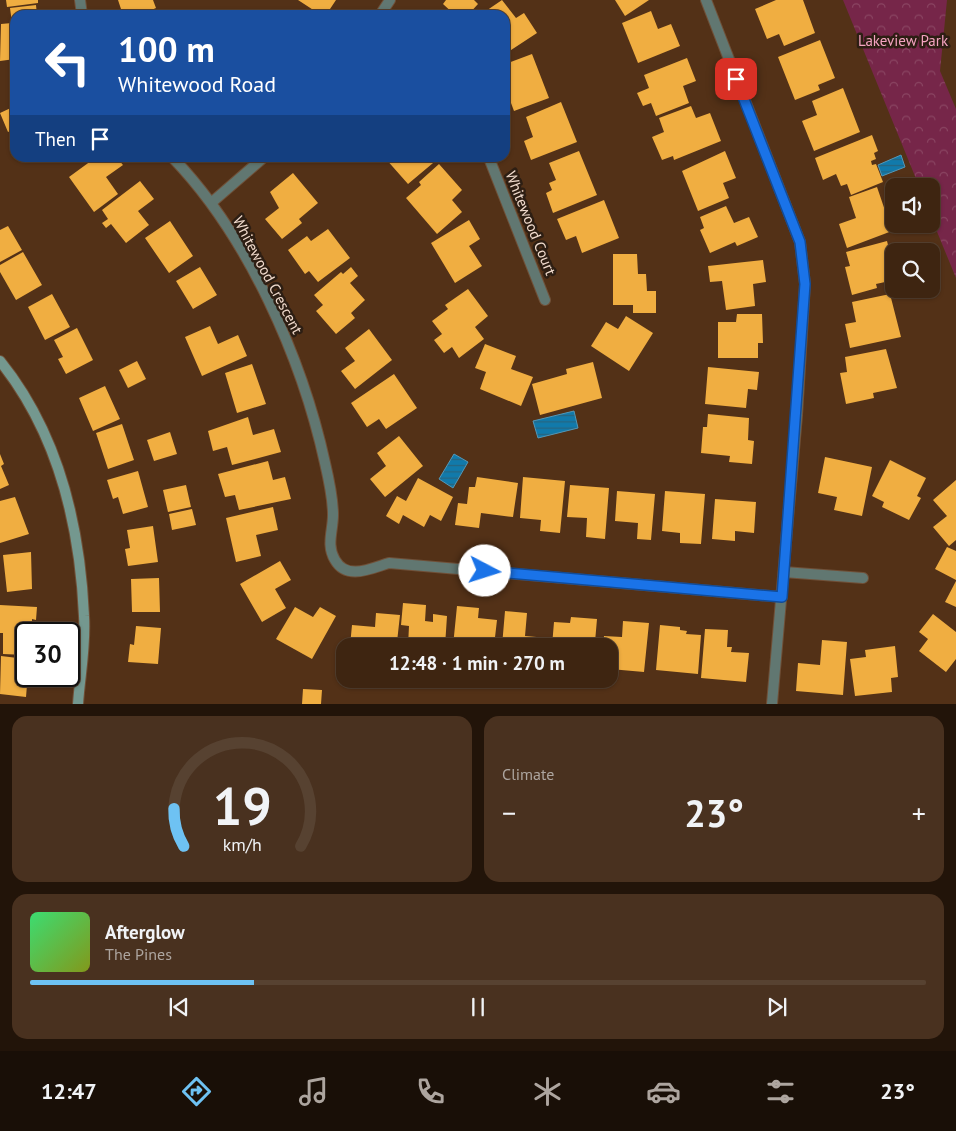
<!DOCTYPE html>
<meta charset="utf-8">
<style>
:root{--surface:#3e2511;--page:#49311f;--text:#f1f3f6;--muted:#ada59f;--line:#574231;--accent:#6ec2f3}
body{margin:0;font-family:"PT Sans",sans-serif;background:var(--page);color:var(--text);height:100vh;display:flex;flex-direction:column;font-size:19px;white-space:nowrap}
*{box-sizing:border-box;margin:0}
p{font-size:16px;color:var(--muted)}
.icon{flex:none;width:28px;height:28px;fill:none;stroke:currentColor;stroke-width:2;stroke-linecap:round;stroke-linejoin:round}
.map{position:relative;height:704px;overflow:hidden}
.details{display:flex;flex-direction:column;gap:12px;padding:12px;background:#221409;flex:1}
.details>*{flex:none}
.top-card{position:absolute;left:10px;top:10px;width:500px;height:152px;border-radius:15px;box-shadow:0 1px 4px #0004,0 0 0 1px var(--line);background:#1a4fa0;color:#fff;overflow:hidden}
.buttons{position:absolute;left:885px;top:178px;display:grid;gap:10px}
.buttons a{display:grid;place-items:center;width:55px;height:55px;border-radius:10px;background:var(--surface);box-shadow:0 1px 4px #0004,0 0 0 1px var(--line);font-size:25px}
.speed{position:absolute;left:15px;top:622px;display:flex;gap:10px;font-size:25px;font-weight:700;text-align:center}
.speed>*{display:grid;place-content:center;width:65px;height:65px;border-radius:50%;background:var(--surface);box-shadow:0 1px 4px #0004,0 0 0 1px var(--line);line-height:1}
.speed .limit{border:2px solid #111;border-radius:8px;background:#fff;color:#111}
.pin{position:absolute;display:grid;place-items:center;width:42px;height:42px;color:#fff;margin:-21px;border-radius:10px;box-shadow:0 2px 8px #0006}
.me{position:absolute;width:55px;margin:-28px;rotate:95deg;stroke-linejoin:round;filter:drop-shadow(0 0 4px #0008)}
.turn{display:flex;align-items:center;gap:18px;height:105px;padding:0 25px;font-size:22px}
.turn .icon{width:65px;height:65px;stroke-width:2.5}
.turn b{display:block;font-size:35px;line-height:42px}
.then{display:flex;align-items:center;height:48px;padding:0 25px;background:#0003;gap:10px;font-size:19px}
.big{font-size:38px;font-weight:700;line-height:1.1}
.details .widget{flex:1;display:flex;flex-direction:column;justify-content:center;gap:8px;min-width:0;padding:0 18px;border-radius:15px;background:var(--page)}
.details .dial{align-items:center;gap:0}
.dial svg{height:130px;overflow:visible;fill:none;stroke:var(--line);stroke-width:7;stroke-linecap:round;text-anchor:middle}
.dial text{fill:var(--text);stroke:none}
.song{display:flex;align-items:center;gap:15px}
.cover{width:60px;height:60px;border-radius:8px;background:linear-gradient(135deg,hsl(140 70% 55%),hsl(70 70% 35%))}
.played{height:5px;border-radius:2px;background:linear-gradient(90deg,var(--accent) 25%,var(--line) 25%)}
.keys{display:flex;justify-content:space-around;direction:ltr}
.heat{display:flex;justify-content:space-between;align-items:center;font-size:28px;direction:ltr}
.details .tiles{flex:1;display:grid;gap:12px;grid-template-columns:1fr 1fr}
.widget:last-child{grid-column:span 2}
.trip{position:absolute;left:336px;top:638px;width:282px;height:50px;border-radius:15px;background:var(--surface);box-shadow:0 1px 4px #0004,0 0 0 1px var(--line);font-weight:700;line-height:50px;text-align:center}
.tab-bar{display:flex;height:80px;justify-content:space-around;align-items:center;background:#190f07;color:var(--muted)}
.tab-bar .icon{width:35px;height:35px}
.tab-bar .on{color:var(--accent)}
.tab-bar b{font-size:22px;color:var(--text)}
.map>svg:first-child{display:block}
</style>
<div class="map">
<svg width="956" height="704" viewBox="0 0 956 704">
<defs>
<pattern id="park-crowns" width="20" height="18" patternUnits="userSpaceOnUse" patternTransform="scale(1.25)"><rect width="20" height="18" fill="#762649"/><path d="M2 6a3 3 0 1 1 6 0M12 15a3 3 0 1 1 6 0" fill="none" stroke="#8a4562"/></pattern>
<pattern id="water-rules" width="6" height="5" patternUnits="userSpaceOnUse" patternTransform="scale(1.25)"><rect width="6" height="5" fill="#117aab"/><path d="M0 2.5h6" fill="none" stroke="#27647f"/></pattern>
</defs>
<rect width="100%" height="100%" fill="#533117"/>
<!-- park -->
<path fill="url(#park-crowns)" d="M843,0H947L940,71L956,109V278L931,217V186H919Z"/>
<!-- water -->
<path fill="url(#water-rules)" stroke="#5497b6" d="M901,155L905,167L882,176L878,165Z
M574,411L578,428L538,438L533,421Z
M454,454L468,462L453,488L439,479Z"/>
<!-- building -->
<path fill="#f0ae41" d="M6,0H38V3L7,7Z
M118,0H153L156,8L140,15H123Z
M298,0H336L326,15H321Z
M446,0H474L478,4L468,15H455L443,4Z
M502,0L516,18L524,13L537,33L505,54V15H480Z
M615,0H649L625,16Z
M776,0H803L815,33L784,46L779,34L767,39L755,9Z
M36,5L37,15H15V59L0,61L1,24L12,23L10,8Z
M651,11L658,29L671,24L680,46L638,63L622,23Z
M820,40L835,78L818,85L820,90L795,100L778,57Z
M532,54L549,98L514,111L505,87V64Z
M687,58L696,81L683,86L689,103L656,116L651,103L643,106L637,93L649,88L644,75Z
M843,88L860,132L814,151L802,121L817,115L812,101Z
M561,102L577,142L531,160L524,141L533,137L526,117Z
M15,106V129L8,132L0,113Z
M691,106L696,118L710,113L721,141L674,160L673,156L662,160L652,137L664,132L659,118Z
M872,135L878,151L874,153L876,159L871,161L872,165L876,164L883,182L851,195L847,184L841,186L836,174L823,180L815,158Z
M579,151L597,195L553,213L546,193L552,190L549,183L556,180L549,163Z
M725,151L736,178L723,183L729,198L698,211L682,171Z
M95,158H117L123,165L106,177L118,194L94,212L69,177Z
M385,158H439L408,184Z
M439,164L462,190L452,200L462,212L437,234L406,198L421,185L419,182Z
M293,173L318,203L299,219L302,223L282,239L265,219L279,208L270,192Z
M140,181L154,199L138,211L149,225L126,243L111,224L106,228L102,223L108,219L102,210Z
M877,187L892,231L847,248L839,224L856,218L849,197Z
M604,200L619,238L582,253L576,236L566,240L557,219Z
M726,206L734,223L749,217L758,237L737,246L735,242L710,253L700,230L704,228L700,217Z
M469,220L480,239L469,246L482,266L455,283L431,243Z
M170,221L193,256L169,273L145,238Z
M8,226L22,250L0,262V230Z
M328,229L350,258L318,282L309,271L305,274L288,250L307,236L311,241Z
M887,241L891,257L894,256V280L876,284L877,288L852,295L845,267L850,266L846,252Z
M23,252L42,285L16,300L0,272V265Z
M613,254H637L638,274H646L647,291H656V313H633V305H613Z
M763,260L766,282L753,284L755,306L726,310L722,281L710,282L708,266Z
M200,267L217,295L193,309L176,281Z
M351,267L358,276L350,283L365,300L351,313L355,318L336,334L316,311L323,305L314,295L341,272L343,274Z
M468,289L488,316L475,327L484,339L459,358L452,347L444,353L434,340L442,334L432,321L448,309L445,305Z
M52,294L70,327L45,340L28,307Z
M890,294L901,337L850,348L845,324L856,322L852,302Z
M737,314H762L763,343H758V358H718V322H736Z
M626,316L653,333L629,371L591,346L606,322L618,329Z
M210,326L218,344L238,335L247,356L202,376L185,337Z
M77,328L93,360L66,374L58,359L63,357L54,340Z
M369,329L392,360L355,389L341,371L355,361L345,348Z
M485,344L516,356L511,369L533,377L521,406L480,389L486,372L475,368Z
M886,349L897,388L873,393L874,398L846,404L840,373L847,372L845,357Z
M137,361L146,379L128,388L119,370Z
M593,362L602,398L540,415L532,384L567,374L566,369Z
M252,364L266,404L237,413L225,373Z
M708,367L759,372L757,390L748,389L746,408L705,404Z
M394,374L417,408L386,429L379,419L367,427L351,403Z
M105,386L120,419L93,431L79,398Z
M708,414L749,418L748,440L754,441L752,464L729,462L730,456L701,453L703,427H707Z
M248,417L253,435L274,429L281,452L232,465L227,447L213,451L208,431Z
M122,424L134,460L108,469L96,433Z
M170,432L177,454L154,461L147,440Z
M399,436L423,466L385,497L370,479L386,466L377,453Z
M0,454L4,464L1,466L9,485L0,489Z
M825,457L872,467L862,516L834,510L837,497L818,493Z
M890,460L926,478L917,496L921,498L909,520L882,507L884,502L872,496Z
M268,461L273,480L285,477L291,499L239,510L235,495L225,497L218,474Z
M138,471L148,507L123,514L118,497L113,499L107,480Z
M477,477L518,483L513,517L481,513L479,528L455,525L458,503L467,504L469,487H475Z
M523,477L565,481L560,533L540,531L541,520L520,518Z
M418,478L453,497L441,521L430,515L424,527L403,515L399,524L386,516L397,496L406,501Z
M956,480V540L949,546L933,527L947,516L933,500Z
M186,485L191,507L168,512L163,490Z
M570,485L609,488L605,539L586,537L587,518L567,517Z
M617,491L655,494L651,540L637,539L638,523L615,521Z
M665,491L705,494L701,544L680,543V533L662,531Z
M15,497L29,534L0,543V501Z
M715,499L756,502L754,533L735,531V541L712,539Z
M273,507L278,530L256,535L261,556L236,562L226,518Z
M192,509L196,525L172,530L169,514Z
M153,526L158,562L128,566L125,549L130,548L127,530Z
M947,547L956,551V580L935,569Z
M31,552L32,589L7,592L3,555Z
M280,561L291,580L275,589L286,608L262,622L240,584Z
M159,578L160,612H132L131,579Z
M956,581V607L945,602Z
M403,603L426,605L425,621L433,622V614L447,616L445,646H408L409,626L401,625Z
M0,605L37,607L36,620L32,619V634H26V655L3,654V633H0Z
M457,606L479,608L478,618L497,620L494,646H453Z
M295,607L313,617L320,607L336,616L312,659L276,639Z
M505,611L527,613L525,636L548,638L547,646H502Z
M376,613L400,615L397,642L392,641V646H350L352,625L375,627Z
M933,614L956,632V659L946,672L919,651L928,639L919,632Z
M571,617L597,619L595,642L590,641V646H552L554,622L570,623Z
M623,621L649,623L644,672L610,669V646H603L604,636L622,637Z
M660,625L680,627V630L687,631L686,634L701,635L698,674L656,670Z
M136,626L161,628L158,664L128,662L130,644L134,645Z
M705,629L728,630L727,647H732L731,652L749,653L746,682L701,678Z
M822,640L847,642L843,695L796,691L798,663L820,665Z
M895,646L898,677L891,678L892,692L855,696L850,659L866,657L865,650Z
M1,656L26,659V676H32L31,685H27L26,697L0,694Z
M303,689L322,690L321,704H302Z"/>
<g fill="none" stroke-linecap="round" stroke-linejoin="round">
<defs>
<path id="street" d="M80,0L82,15
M706,0L800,242L805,284L797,415L772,704
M380,15L390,0
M173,158C248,236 302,358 325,463C329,480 333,498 333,515C333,531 326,545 335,560C347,581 372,568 389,563L782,597
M489,158L545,300
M211,203L263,158
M784,572L863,578"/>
<path id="secondary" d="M0,361C58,433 80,526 84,616C86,645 80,675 78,704"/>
</defs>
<!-- street casing -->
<use href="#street" stroke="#705038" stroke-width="12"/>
<!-- secondary casing -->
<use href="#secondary" stroke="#705038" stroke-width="12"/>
<!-- street -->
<use href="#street" stroke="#617771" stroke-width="10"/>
<!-- secondary -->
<use href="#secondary" stroke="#74988f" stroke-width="10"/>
</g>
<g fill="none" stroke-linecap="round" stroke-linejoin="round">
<defs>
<path id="route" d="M485,571L782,597L805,284L800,242L736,79"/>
</defs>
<!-- route casing -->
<use href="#route" stroke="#114b97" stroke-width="12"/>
<!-- route -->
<use href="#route" stroke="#1a73e8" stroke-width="9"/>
</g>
<g text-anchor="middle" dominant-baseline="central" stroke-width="5" stroke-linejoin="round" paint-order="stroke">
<!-- park labels -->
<g font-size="15" fill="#f5a3c1" stroke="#2d1e13">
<text x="903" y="40">Lakeview Park</text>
</g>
<!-- street labels -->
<g font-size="15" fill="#f2dcce" stroke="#2d1e13">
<text transform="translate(531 223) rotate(68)">Whitewood Court</text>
<text transform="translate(268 275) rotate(62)">Whitewood Crescent</text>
</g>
</g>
</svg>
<div class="buttons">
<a><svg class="icon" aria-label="sound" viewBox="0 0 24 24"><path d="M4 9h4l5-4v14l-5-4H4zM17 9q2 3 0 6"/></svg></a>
<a><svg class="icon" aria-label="search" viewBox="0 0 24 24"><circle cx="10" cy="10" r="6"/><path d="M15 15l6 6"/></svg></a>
</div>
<div class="speed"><div class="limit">30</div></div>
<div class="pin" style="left:736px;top:79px;background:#d93025"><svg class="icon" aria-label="arrive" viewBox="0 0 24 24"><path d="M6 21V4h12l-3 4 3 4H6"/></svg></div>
<svg class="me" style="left:485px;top:571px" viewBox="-20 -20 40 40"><circle r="19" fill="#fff"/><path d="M0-13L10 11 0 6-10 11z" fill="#1a73e8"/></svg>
<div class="trip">12:48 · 1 min · 270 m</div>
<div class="top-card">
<div class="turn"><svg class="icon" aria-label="left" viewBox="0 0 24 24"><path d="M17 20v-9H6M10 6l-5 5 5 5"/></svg><div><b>100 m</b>Whitewood Road</div></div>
<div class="then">Then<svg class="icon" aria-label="arrive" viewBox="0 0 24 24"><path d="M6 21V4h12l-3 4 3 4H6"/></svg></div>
</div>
</div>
<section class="details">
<div class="tiles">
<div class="widget dial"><svg viewBox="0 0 100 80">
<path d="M14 69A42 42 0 1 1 86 69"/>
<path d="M14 69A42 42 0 0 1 8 46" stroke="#6ec2f3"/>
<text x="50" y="56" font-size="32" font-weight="700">19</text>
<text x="50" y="72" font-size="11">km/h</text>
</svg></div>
<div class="widget"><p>Climate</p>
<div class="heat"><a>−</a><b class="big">23°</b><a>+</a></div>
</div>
<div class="widget">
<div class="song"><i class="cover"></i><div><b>Afterglow</b><p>The Pines</p></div></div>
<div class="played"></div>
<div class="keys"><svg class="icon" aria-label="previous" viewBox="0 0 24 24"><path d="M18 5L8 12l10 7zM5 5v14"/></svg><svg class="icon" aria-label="pause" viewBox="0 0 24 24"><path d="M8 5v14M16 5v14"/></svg><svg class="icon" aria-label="next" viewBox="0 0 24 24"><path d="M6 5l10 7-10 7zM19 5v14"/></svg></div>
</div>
</div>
</section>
<nav class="tab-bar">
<b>12:47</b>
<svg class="icon on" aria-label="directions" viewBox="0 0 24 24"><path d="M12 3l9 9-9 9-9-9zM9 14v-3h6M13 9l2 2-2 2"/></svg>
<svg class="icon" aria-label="music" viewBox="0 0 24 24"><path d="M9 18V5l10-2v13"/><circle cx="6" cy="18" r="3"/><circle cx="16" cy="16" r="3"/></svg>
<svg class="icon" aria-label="phone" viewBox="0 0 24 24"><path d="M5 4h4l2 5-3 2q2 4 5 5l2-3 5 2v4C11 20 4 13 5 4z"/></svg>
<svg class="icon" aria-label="climate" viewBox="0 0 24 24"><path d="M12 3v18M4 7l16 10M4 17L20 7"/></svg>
<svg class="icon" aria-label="car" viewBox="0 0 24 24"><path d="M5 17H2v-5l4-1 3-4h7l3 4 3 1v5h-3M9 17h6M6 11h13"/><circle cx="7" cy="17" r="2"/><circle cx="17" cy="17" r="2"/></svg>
<svg class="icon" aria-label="filters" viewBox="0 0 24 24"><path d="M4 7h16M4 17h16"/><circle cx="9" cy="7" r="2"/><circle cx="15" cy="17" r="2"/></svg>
<b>23°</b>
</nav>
